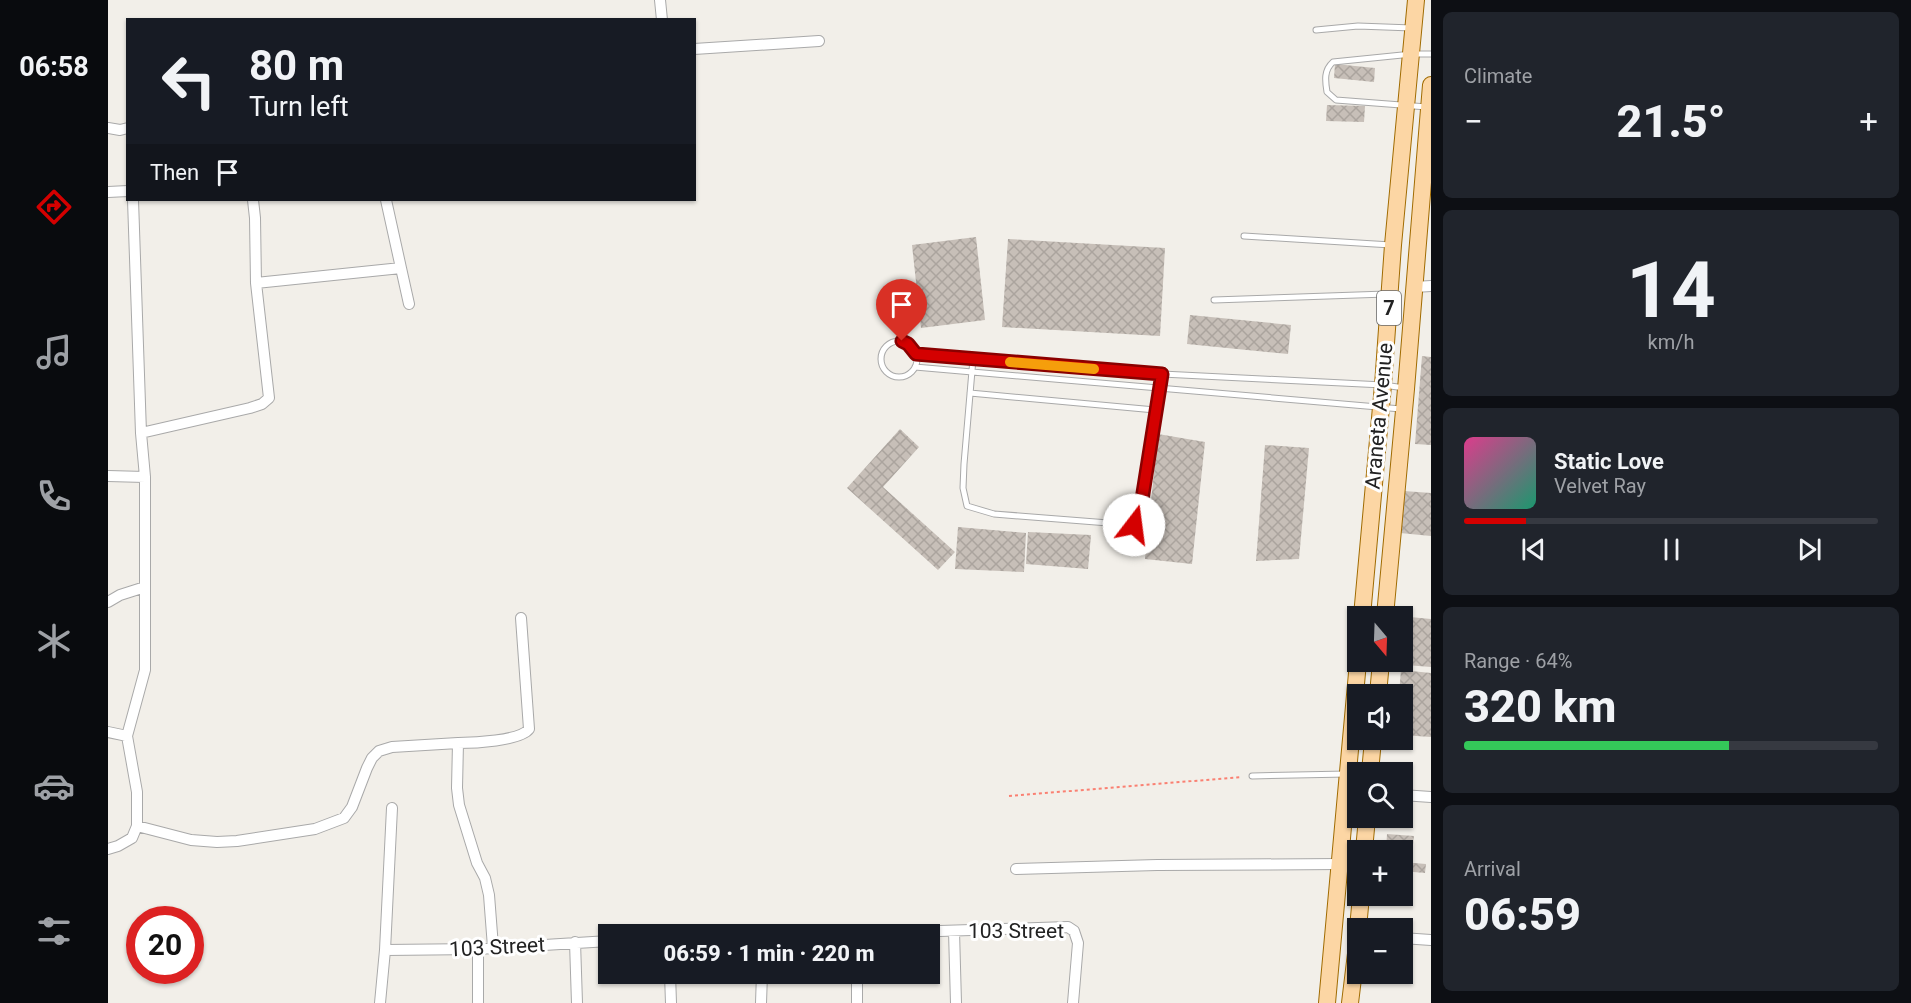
<!DOCTYPE html>
<meta charset="utf-8">
<style>
:root{--surface:#171b24;--page:#20242c;--text:#f1f3f6;--muted:#9ea1a6;--line:#363941;--accent:#d40000}
body{margin:0;font-family:Roboto,sans-serif;background:var(--page);color:var(--text);height:100vh;display:flex;flex-direction:column;font-size:22px;white-space:nowrap}
*{box-sizing:border-box;margin:0}
p{font-size:20px;color:var(--muted)}
.icon{flex:none;width:33px;height:33px;fill:none;stroke:currentColor;stroke-width:2;stroke-linecap:round;stroke-linejoin:round}
.map{position:relative;flex:1;overflow:hidden}
.drawer{display:flex;flex-direction:column;gap:12px;padding:12px;background:#0d0f14;width:480px}
.drawer>*{flex:none}
.top-card{position:absolute;left:18px;top:18px;width:570px;height:183px;border-radius:0px;box-shadow:0 2px 4px #0004;background:#171b24;color:var(--text);overflow:hidden}
.needle{width:39px;rotate:161deg}
.fabs{position:absolute;left:1239px;top:606px;display:grid;gap:12px}
.fabs a{display:grid;place-items:center;width:66px;height:66px;border-radius:0px;background:var(--surface);box-shadow:0 2px 4px #0004;font-size:30px}
.speed{position:absolute;left:18px;top:906px;display:flex;gap:12px;font-size:30px;font-weight:700;text-align:center}
.speed>*{display:grid;place-content:center;width:78px;height:78px;border-radius:50%;background:var(--surface);box-shadow:0 2px 4px #0004;line-height:1}
.speed .limit{border:9px solid #d22;background:#fff;color:#111}
.pin{position:absolute;display:grid;place-items:center;width:51px;height:51px;color:#fff;margin:-62px -26px;border-radius:50% 50% 50% 0;rotate:-45deg;box-shadow:0 0 6px #0007}
.pin .icon{rotate:45deg}
.me{position:absolute;width:66px;margin:-33px;rotate:15deg;stroke-linejoin:round;filter:drop-shadow(0 0 4px #0008)}
.turn{display:flex;align-items:center;gap:21px;height:126px;padding:0 24px;font-size:27px}
.turn .icon{width:78px;height:78px;stroke-width:2.5}
.turn b{display:block;font-size:42px;line-height:51px}
.then{display:flex;align-items:center;height:57px;padding:0 24px;background:#0003;gap:12px;font-size:22px}
.big{font-size:45px;font-weight:800;line-height:1.1}
.drawer .widget{flex:1;display:flex;flex-direction:column;justify-content:center;gap:9px;min-width:0;padding:0 21px;border-radius:9px;background:var(--page)}
.drawer .dial{align-items:center;gap:0}
.dial b{font-size:78px;line-height:1}
.song{display:flex;align-items:center;gap:18px}
.cover{width:72px;height:72px;border-radius:9px;background:linear-gradient(135deg,hsl(330 70% 55%),hsl(160 70% 35%))}
.played{height:6px;border-radius:3px;background:linear-gradient(90deg,var(--accent) 15%,var(--line) 15%)}
.keys{display:flex;justify-content:space-around;direction:ltr}
.heat{display:flex;justify-content:space-between;align-items:center;font-size:33px;direction:ltr}
.charge{height:9px;border-radius:4px;background:linear-gradient(90deg,#34c759 64%,var(--line) 0)}
.trip{position:absolute;left:490px;top:924px;width:342px;height:60px;border-radius:0px;background:var(--surface);box-shadow:0 2px 4px #0004;font-weight:800;line-height:60px;text-align:center}
main{display:flex;flex:1;min-height:0}
.menu{display:flex;flex-direction:column;width:108px;justify-content:space-around;align-items:center;background:#090b0e;color:var(--muted)}
.menu .icon{width:42px;height:42px}
.menu .current{color:var(--accent)}
.menu b{font-size:27px;color:var(--text)}
.map>svg:first-child{display:block}
</style>
<main>
<nav class="menu">
<b>06:58</b>
<svg class="icon current" aria-label="directions" viewBox="0 0 24 24"><path d="M12 3l9 9-9 9-9-9zM9 14v-3h6M13 9l2 2-2 2"/></svg>
<svg class="icon" aria-label="music" viewBox="0 0 24 24"><path d="M9 18V5l10-2v13"/><circle cx="6" cy="18" r="3"/><circle cx="16" cy="16" r="3"/></svg>
<svg class="icon" aria-label="phone" viewBox="0 0 24 24"><path d="M5 4h4l2 5-3 2q2 4 5 5l2-3 5 2v4C11 20 4 13 5 4z"/></svg>
<svg class="icon" aria-label="climate" viewBox="0 0 24 24"><path d="M12 3v18M4 7l16 10M4 17L20 7"/></svg>
<svg class="icon" aria-label="car" viewBox="0 0 24 24"><path d="M5 17H2v-5l4-1 3-4h7l3 4 3 1v5h-3M9 17h6M6 11h13"/><circle cx="7" cy="17" r="2"/><circle cx="17" cy="17" r="2"/></svg>
<svg class="icon" aria-label="filters" viewBox="0 0 24 24"><path d="M4 7h16M4 17h16"/><circle cx="9" cy="7" r="2"/><circle cx="15" cy="17" r="2"/></svg>
</nav>
<div class="map">
<svg width="1323" height="1003" viewBox="0 0 1323 1003">
<defs>
<pattern id="building-cross-hatch" width="8" height="8" patternUnits="userSpaceOnUse" patternTransform="scale(1.5)"><rect width="8" height="8" fill="#c7bfb8"/><path d="M0 0l8 8M0 8l8-8" fill="none" stroke="#aba49e"/></pattern>
</defs>
<rect width="100%" height="100%" fill="#f2efe9"/>
<!-- building -->
<path fill="url(#building-cross-hatch)" d="M1227,64L1267,68L1266,82L1226,78Z
M1219,105L1257,106L1256,122L1218,121Z
M868,237L877,320L813,328L804,245Z
M900,239L1057,248L1052,336L894,327Z
M1082,315L1183,325L1180,354L1079,344Z
M1314,356L1323,357V445L1307,444Z
M792,429L811,447L775,487L847,552L830,570L739,488Z
M1050,434L1097,442L1084,564L1037,559Z
M1157,445L1201,448L1191,559L1148,561Z
M1296,491L1323,493V536L1292,533Z
M850,527L918,533L916,572L847,569Z
M920,532L983,535L980,569L918,564Z
M1302,617L1323,619V667L1298,665Z
M1293,670L1323,673V737L1294,735V694H1291Z
M1279,834L1306,836L1304,854L1294,853V850H1278Z
M1294,862L1318,864L1317,873L1294,871Z"/>
<g fill="none" stroke-linecap="round" stroke-linejoin="round">
<defs>
<path id="service" d="M1208,30L1250,26L1304,28
M1319,107L1228,100L1219,92C1217,80 1216,70 1225,62L1304,54H1323
M1136,236L1283,245
M1106,300L1278,294
M773 359a18 18 0 1 1 36 0a18 18 0 1 1-36 0Z
M808,354L1054,374L1275,385L1297,388
M865,359L856,464L855,488L859,506L886,514L1026,525L1031,512L1054,374
M807,367L1293,409
M862,393L1047,410
M1144,776L1239,774"/>
<path id="minor" d="M552,0L554,20
M586,49L711,41
M0,128L12,130L20,128
M0,192L20,191
M293,268L301,304
M148,283L293,268L278,200
M1307,287L1323,286
M33,433L142,408L154,404L161,398L148,283L147,218L145,200
M0,476L37,477
M0,602L12,595L37,587
M0,732L19,736
M1294,795L1323,797
M29,826L83,840L109,842L129,841L207,829L236,818L244,807L259,768L264,758L271,751L284,747L350,743
M0,849L10,846L24,838L29,826V792L19,736L37,670V477L33,433L25,200
M908,869L1049,865L1233,864
M846,931L848,1003
M738,934L960,927L966,931L970,943L965,1003
M1294,938L1323,940
M467,942L469,1003
M385,947L381,895L377,878L369,863L351,805L349,788L350,743C365,743 412,741 421,729L413,618
M370,949V1003
M277,950L370,949L501,941
M562,974L563,1003
M749,974V1003
M272,1003L277,950L284,808
M653,1003L654,974"/>
<path id="primary" d="M1254,616L1275,385L1285,245L1308,0
M1277,616L1298,389L1323,85
M1270,694L1273,662
M1262,772L1265,740
M1256,850L1259,818
M1250,928L1253,896
M1219,1003L1250,662
M1242,1003L1250,937"/>
</defs>
<!-- service casing -->
<use href="#service" stroke="#a9a9a9" stroke-width="7"/>
<!-- minor casing -->
<use href="#minor" stroke="#a9a9a9" stroke-width="12"/>
<!-- primary casing -->
<use href="#primary" stroke="#a06b00" stroke-width="18"/>
<!-- path -->
<path stroke="#fa8072" stroke-width="2" stroke-dasharray="3 3" stroke-linecap="butt" d="M901,796L1134,777"/>
<!-- service -->
<use href="#service" stroke="#fff" stroke-width="5"/>
<!-- minor -->
<use href="#minor" stroke="#fff" stroke-width="10"/>
<!-- primary -->
<use href="#primary" stroke="#fcd6a4" stroke-width="16"/>
</g>
<g fill="none" stroke-linecap="round" stroke-linejoin="round">
<defs>
<path id="route" d="M794,341L800,344L808,354L1054,374L1032,512L1026,525"/>
</defs>
<!-- route casing -->
<use href="#route" stroke="#8a0000" stroke-width="15"/>
<!-- route -->
<use href="#route" stroke="#d40000" stroke-width="10"/>
<!-- slow -->
<path stroke="#f59e0b" stroke-width="10" d="M902,362L986,369"/>
</g>
<g text-anchor="middle" dominant-baseline="central" stroke-width="6" stroke-linejoin="round" paint-order="stroke">
<!-- shield labels -->
<rect fill="#fff" stroke="#646464" stroke-width="1.5" x="1269" y="291" width="24" height="34" rx="4.5"/>
<g font-size="20" font-weight="bold" fill="#222">
<text x="1281" y="308">7</text>
</g>
<!-- street labels -->
<g font-size="21" fill="#222" stroke="#fff">
<text transform="translate(1271 416) rotate(-85)">Araneta Avenue</text>
<text x="908" y="931">103 Street</text>
<text transform="translate(389 947) rotate(-3)">103 Street</text>
</g>
</g>
</svg>
<div class="fabs">
<a><svg class="needle" viewBox="-14 -14 28 28"><path d="M0-13l5 13h-10z" fill="#e53935"/><path d="M0 13l5-13h-10z" fill="#9ea1a6"/></svg></a>
<a><svg class="icon" aria-label="sound" viewBox="0 0 24 24"><path d="M4 9h4l5-4v14l-5-4H4zM17 9q2 3 0 6"/></svg></a>
<a><svg class="icon" aria-label="search" viewBox="0 0 24 24"><circle cx="10" cy="10" r="6"/><path d="M15 15l6 6"/></svg></a>
<a>+</a>
<a>−</a>
</div>
<div class="speed"><div class="limit">20</div></div>
<div class="pin" style="left:794px;top:341px;background:#d93025"><svg class="icon" aria-label="arrive" viewBox="0 0 24 24"><path d="M6 21V4h12l-3 4 3 4H6"/></svg></div>
<svg class="me" style="left:1026px;top:525px" viewBox="-20 -20 40 40"><circle r="19" fill="#fff"/><path d="M0-13L10 11 0 6-10 11z" fill="#d40000"/></svg>
<div class="trip">06:59 · 1 min · 220 m</div>
<div class="top-card">
<div class="turn"><svg class="icon" aria-label="left" viewBox="0 0 24 24"><path d="M17 20v-9H6M10 6l-5 5 5 5"/></svg><div><b>80 m</b>Turn left</div></div>
<div class="then">Then<svg class="icon" aria-label="arrive" viewBox="0 0 24 24"><path d="M6 21V4h12l-3 4 3 4H6"/></svg></div>
</div>
</div>
<section class="drawer">
<div class="widget"><p>Climate</p>
<div class="heat"><a>−</a><b class="big">21.5°</b><a>+</a></div>
</div>
<div class="widget dial"><b>14</b><p>km/h</p></div>
<div class="widget">
<div class="song"><i class="cover"></i><div><b>Static Love</b><p>Velvet Ray</p></div></div>
<div class="played"></div>
<div class="keys"><svg class="icon" aria-label="previous" viewBox="0 0 24 24"><path d="M18 5L8 12l10 7zM5 5v14"/></svg><svg class="icon" aria-label="pause" viewBox="0 0 24 24"><path d="M8 5v14M16 5v14"/></svg><svg class="icon" aria-label="next" viewBox="0 0 24 24"><path d="M6 5l10 7-10 7zM19 5v14"/></svg></div>
</div>
<div class="widget"><p>Range · 64%</p><b class="big">320 km</b><div class="charge"></div></div>
<div class="widget"><p>Arrival</p><b class="big">06:59</b></div>
</section>
</main>
